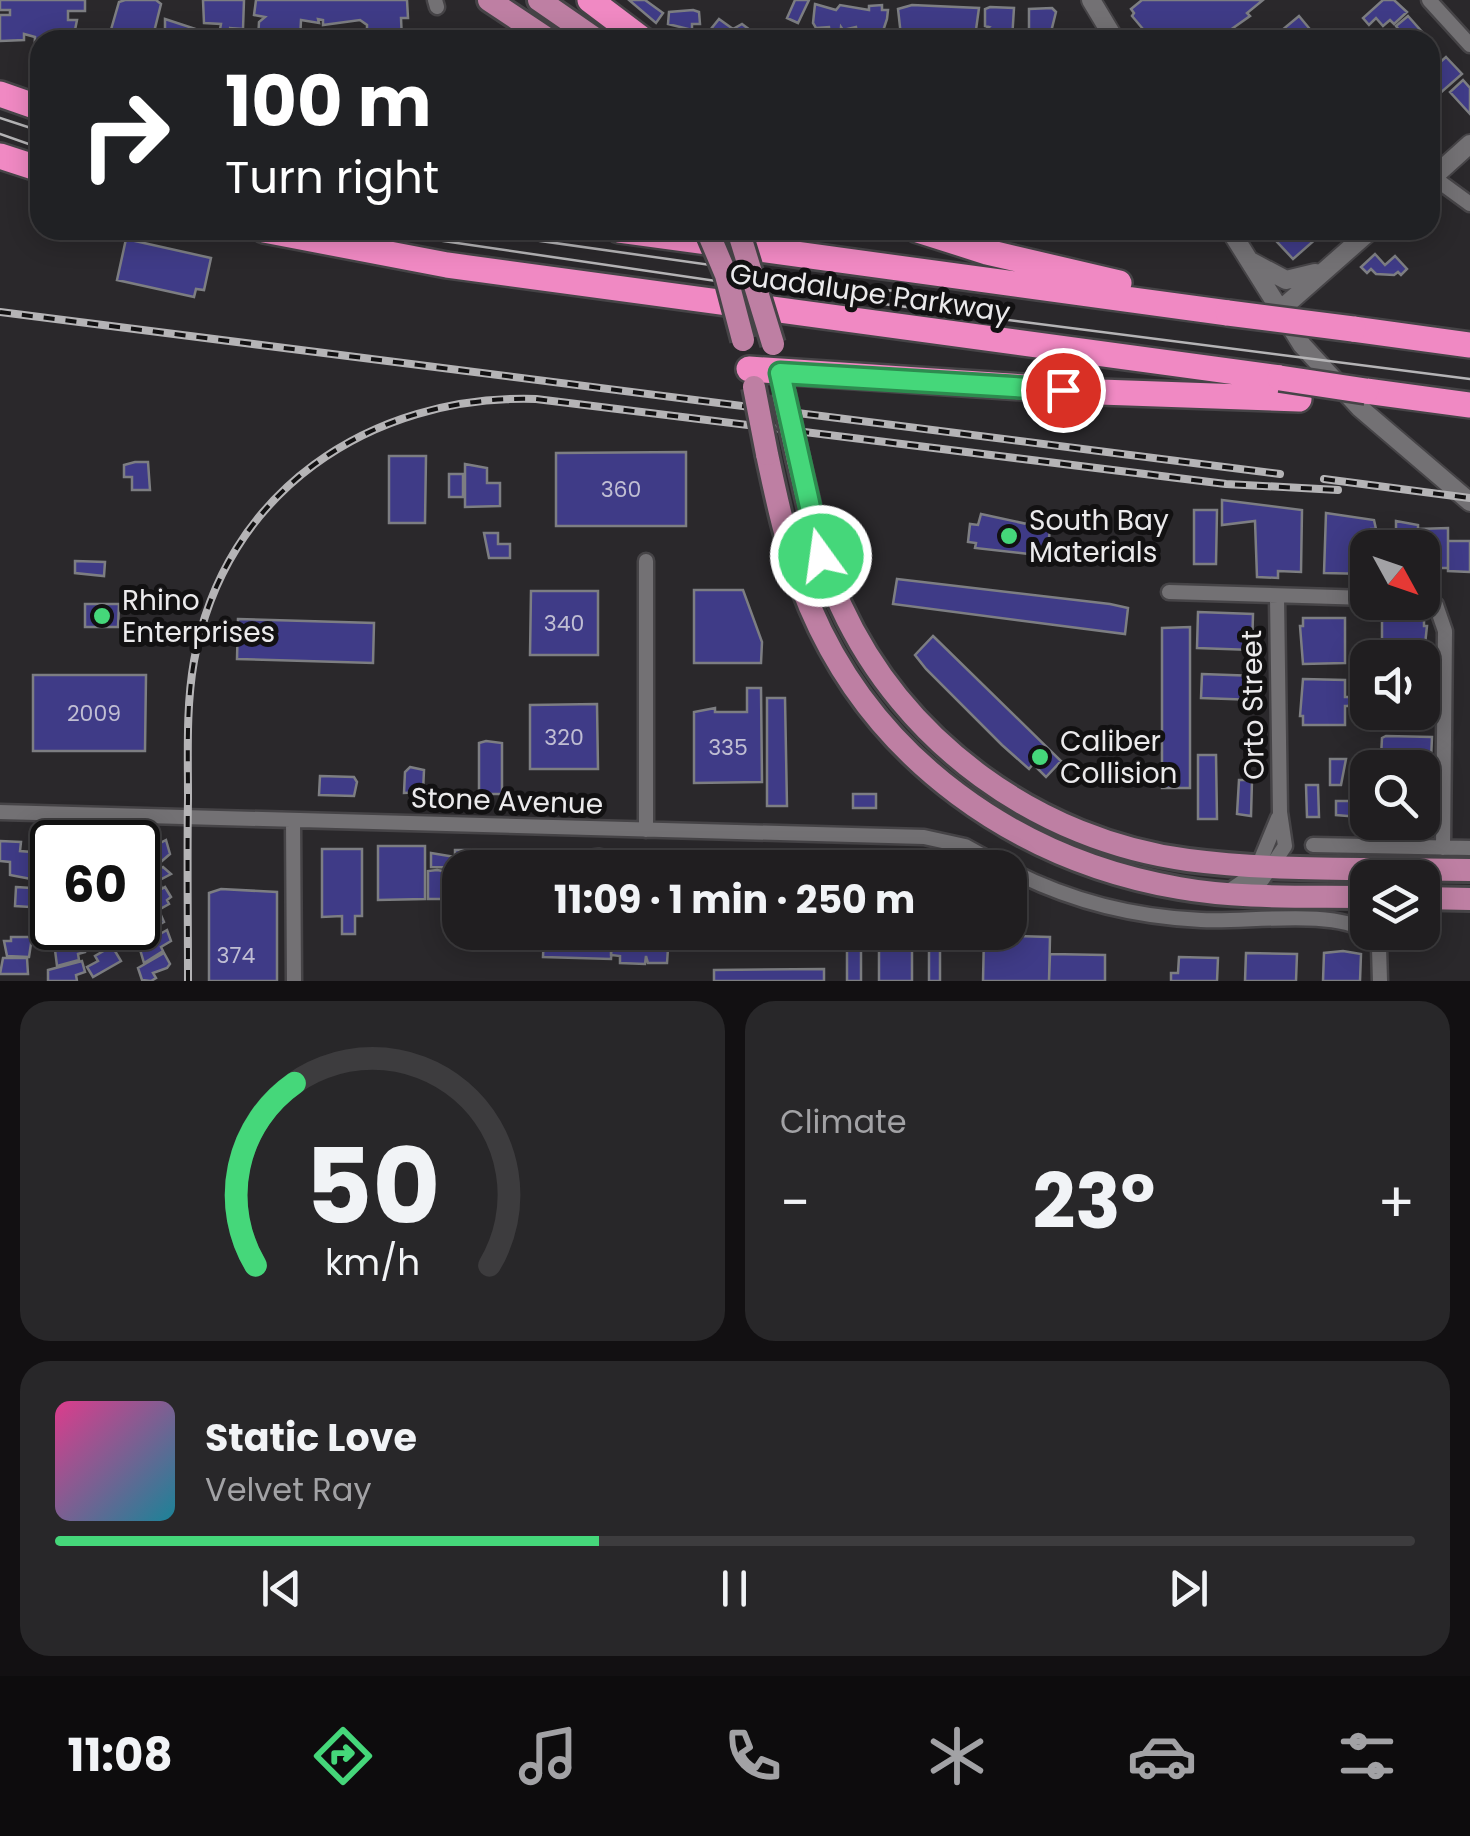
<!DOCTYPE html>
<meta charset="utf-8">
<style>
:root{--surface:#201e20;--page:#282729;--text:#f1f3f6;--muted:#a2a2a5;--line:#3d3c3e;--accent:#45d77a}
body{margin:0;font-family:Poppins,sans-serif;background:var(--page);color:var(--text);height:100vh;display:flex;flex-direction:column;font-size:38px;white-space:nowrap}
*{box-sizing:border-box;margin:0}
p{font-size:32px;color:var(--muted)}
.icon{flex:none;width:55px;height:55px;fill:none;stroke:currentColor;stroke-width:2;stroke-linecap:round;stroke-linejoin:round}
.map{position:relative;height:981px;overflow:hidden}
.details{display:flex;flex-direction:column;gap:20px;padding:20px;background:#121012;flex:1}
.details>*{flex:none}
.top-card{position:absolute;left:30px;top:30px;width:1410px;height:210px;border-radius:30px;box-shadow:0 5px 25px #0003,0 0 0 2px var(--line);background:#202124;color:#fff;overflow:hidden}
.needle{width:65px;rotate:130deg}
.buttons{position:absolute;left:1350px;top:530px;display:grid;gap:20px}
.buttons a{display:grid;place-items:center;width:90px;height:90px;border-radius:20px;background:var(--surface);box-shadow:0 5px 25px #0003,0 0 0 2px var(--line);font-size:50px}
.speed{position:absolute;left:30px;top:820px;display:flex;gap:20px;font-size:50px;font-weight:700;text-align:center}
.speed>*{display:grid;place-content:center;width:130px;height:130px;border-radius:50%;background:var(--surface);box-shadow:0 5px 25px #0003,0 0 0 2px var(--line);line-height:1}
.speed .limit{border:5px solid #111;border-radius:15px;background:#fff;color:#111}
.pin{position:absolute;display:grid;place-items:center;width:85px;height:85px;color:#fff;margin:-42px;border:5px solid #fff;border-radius:50%;box-shadow:0 2px 10px #0007}
.me{position:absolute;width:110px;margin:-55px;rotate:346deg;stroke-linejoin:round;filter:drop-shadow(0 0 8px #0008)}
.turn{display:flex;align-items:center;gap:35px;height:210px;padding:0 30px;font-size:45px}
.turn .icon{width:130px;height:130px;stroke-width:2.5}
.turn b{display:block;font-size:70px;line-height:85px}
.big{font-size:75px;font-weight:700;line-height:1.1}
.details .widget{flex:1;display:flex;flex-direction:column;justify-content:center;gap:15px;min-width:0;padding:0 35px;border-radius:30px;background:var(--page)}
.details .dial{align-items:center;gap:0}
.dial svg{height:260px;overflow:visible;fill:none;stroke:var(--line);stroke-width:7;stroke-linecap:round;text-anchor:middle}
.dial text{fill:var(--text);stroke:none}
.song{display:flex;align-items:center;gap:30px}
.cover{width:120px;height:120px;border-radius:15px;background:linear-gradient(135deg,hsl(330 70% 55%),hsl(190 70% 35%))}
.played{height:10px;border-radius:5px;background:linear-gradient(90deg,var(--accent) 40%,var(--line) 40%)}
.keys{display:flex;justify-content:space-around;direction:ltr}
.heat{display:flex;justify-content:space-between;align-items:center;font-size:55px;direction:ltr}
.details .tiles{flex:1;display:grid;gap:20px;grid-template-columns:1fr 1fr}
.widget:last-child{grid-column:span 2}
.trip{position:absolute;left:442px;top:850px;width:585px;height:100px;border-radius:30px;background:var(--surface);box-shadow:0 5px 25px #0003,0 0 0 2px var(--line);font-weight:700;line-height:100px;text-align:center}
.dock{display:flex;height:160px;justify-content:space-around;align-items:center;background:#0d0c0d;color:var(--muted)}
.dock .icon{width:70px;height:70px}
.dock .current{color:var(--accent)}
.dock b{font-size:45px;color:var(--text)}
.map>svg:first-child{display:block}
</style>
<div class="map">
<svg width="1470" height="981" viewBox="0 0 1470 981">
<rect width="100%" height="100%" fill="#2a282b"/>
<!-- building -->
<path fill="#3f3b87" stroke="#7d7e82" stroke-width="2.5" d="M0,0H85V11H68V20H77L73,40H40V56H34L35,37L24,34V40L0,41V15H10V10H0Z
M125,0H156L161,4L154,32L147,31L146,37L156,40H108L119,2Z
M203,0H244L243,29L229,28L243,34L242,40H218L221,24L204,23Z
M256,0H407L408,18H401L402,40H360L361,30H367V25L360,20L323,25V20L318,19L319,23L301,20L300,40H258L259,22L265,17L254,15Z
M629,0H645L663,13L656,23Z
M795,0H809L798,23L787,18Z
M1142,0H1263L1247,13L1250,16L1216,40H1142L1148,35L1132,16L1134,13L1131,9Z
M1383,0H1394L1407,12L1394,24L1390,20L1383,26L1376,18L1369,25L1363,18Z
M815,4L836,10L840,5L869,10V6L882,5V10H888L887,19L882,34L869,32L867,40L858,38L856,27L843,30L841,27L840,37L831,40L829,27L816,28L813,23Z
M912,5L979,8L975,37L947,40L944,31H932L929,40L901,36L898,9Z
M990,7L1014,8L1012,40H985V30L989,27L985,26V9Z
M1052,8L1056,12L1052,28L1056,40H1029V9Z
M693,10L699,12L700,24H692V30L668,24L669,12Z
M1299,16L1309,28L1295,40H1270Z
M1408,16L1423,33L1415,40H1398L1393,35L1399,30L1396,26Z
M165,19L211,34L210,40H165Z
M719,19L733,29L742,24L750,30L748,37L702,40Z
M1446,57L1462,74L1438,95L1432,88L1437,84L1430,71Z
M1463,80L1470,88V114L1450,92Z
M1266,230H1326L1293,259Z
M126,239L211,258L204,290L196,289L194,297L117,280Z
M1375,254L1385,265L1395,256L1407,269L1401,275L1398,272L1394,275L1376,274L1371,269L1367,273L1361,267Z
M686,452V526H556V453Z
M389,456H426L425,523H389Z
M135,462H148L150,490H132V477H124V465Z
M465,464L487,468V483H500V506L465,507Z
M449,474H463V497H449Z
M1222,500L1302,510L1301,572L1278,571V578L1257,577L1255,521L1222,525Z
M1194,510H1217L1216,564H1194Z
M1326,513L1374,520L1376,529H1371L1368,548V574L1324,573Z
M981,514L1050,529L1047,556L975,548L976,543L968,542L970,524L978,525Z
M1396,521L1418,525V548H1396Z
M1448,528V568H1422L1418,529Z
M484,533H498V544H510V558H489Z
M1448,541H1470V572L1448,571Z
M75,561L105,562L104,576L75,573Z
M897,579L1110,604L1128,608L1125,634L893,604Z
M694,590H743L762,642L761,663H694Z
M531,591H598V655H530Z
M85,604H119L118,627H85Z
M1198,612L1253,614L1252,650L1197,648Z
M1303,618H1345V663L1303,664L1300,626H1303Z
M1382,618H1424V626H1427L1423,663L1422,658H1382Z
M238,619L374,623L373,663L237,659Z
M1190,627V788H1162V628Z
M933,636L1061,761L1046,777L1033,764L1029,769L1002,745L926,669L915,655Z
M1202,674L1257,676L1256,700L1201,698Z
M33,675H146L145,751H33Z
M1303,679L1345,680V697H1350L1349,706H1345V725H1303V716H1300Z
M1422,681L1432,682L1430,727L1385,725L1386,712H1422Z
M747,688H761L762,782L694,783V712L715,708V712H747Z
M767,698H785L787,806H767Z
M597,704L598,769H530V705Z
M1386,736L1432,737L1431,760L1385,759L1381,757L1382,738Z
M486,741L502,743V794H479V743Z
M1198,755H1216L1217,819H1198Z
M1330,759H1346L1341,785H1330Z
M410,767L424,770L423,792L404,793L405,772Z
M320,776L354,777L357,782L354,796L319,795Z
M1239,780H1252L1251,816L1237,814Z
M1306,785H1318L1319,817H1307Z
M853,794H876V808H853Z
M1336,801H1359V817L1336,815Z
M158,839L160,843L166,840L170,854L148,873L141,860L149,850L147,846Z
M0,841L21,842L20,851L32,852L31,879L10,875V862L0,861Z
M378,846H425V899L378,900Z
M322,849H362V916H355V934H342V916L322,917Z
M599,849L658,852L657,868H567L568,850Z
M455,850H470V868L431,867V853L455,857Z
M163,867L171,874L158,881L161,886L151,892L149,887L144,890V877Z
M437,870L443,871L442,899H428V871Z
M16,887L31,888L30,907L15,906Z
M165,887L171,897L167,900L169,904L146,917L138,903Z
M221,889L277,892V981H209V893Z
M160,913L164,922L155,927L159,933L147,939L144,934L140,936L138,927Z
M85,928L87,932L78,935L79,940L61,945L56,929Z
M106,928H116L120,940L102,950L99,946L92,950L89,944Z
M167,930L171,941L161,947L163,951L144,963L139,946Z
M544,932H612L611,959L543,957Z
M619,932L669,934L667,963H648L646,956L645,964L620,963V956L611,955V945L618,946Z
M724,932H824V935H724Z
M847,932H861V981H847Z
M879,932H912V981H879Z
M929,932H940V981H929Z
M984,935L1050,937L1049,981H983Z
M11,937H32L29,957L7,956L4,941H11Z
M84,941L85,952L78,954L79,960L57,966L55,950Z
M112,946L121,961L93,977L87,967L98,961L95,956Z
M1343,951L1361,954L1360,981H1323L1324,953Z
M164,953L170,964L167,968L153,973L156,978L151,981L142,980L138,968Z
M1246,953L1297,954L1296,981H1245Z
M1050,954L1105,955V981H1049Z
M1179,957L1218,958L1217,981H1171V973H1178Z
M3,958H27L28,974H0Z
M82,961L85,972L76,975L77,981H48V970Z
M824,969V981H714V970Z"/>
<g fill="none" stroke-linecap="round" stroke-linejoin="round">
<defs>
<path id="minor" d="M435,0L437,7
M1429,0L1470,45
M1433,177L1470,204
M1169,592L1368,598
M1422,600L1436,605L1445,631L1443,848
M0,812L924,837L965,846L1005,868
M293,820L294,981
M646,830V561
M1313,845L1470,848
M1259,864L1278,818
M1010,870C1070,901 1134,917 1201,920C1245,923 1333,908 1368,932
M1226,893L1242,882L1262,880L1285,846L1280,812L1277,597
M1368,932L1379,948L1380,981"/>
<path id="tertiary" d="M1091,0L1115,40
M1430,180L1470,144
M1230,230L1302,345L1360,408L1470,502
M1252,262L1286,280L1315,273
M1279,311L1371,230"/>
<path id="primary" d="M489,0L549,40
M539,0L597,40
M767,454C778,506 789,557 810,607C875,760 1017,860 1179,888C1240,899 1305,896 1368,897
M798,460C810,509 819,559 841,606C904,743 1038,840 1188,860C1281,872 1377,868 1470,870
M1422,898L1470,899"/>
<path id="motorway" d="M590,0L643,40
M0,94L40,108
M0,156L40,169
M264,230L447,265L1280,378
M619,230L1228,313
M918,230L987,252L1119,283
M1353,329L1470,345
M749,369L1100,392L1299,399
M1366,391L1470,405"/>
</defs>
<!-- minor casing -->
<use href="#minor" stroke="#464447" stroke-width="19"/>
<!-- tertiary casing -->
<use href="#tertiary" stroke="#464447" stroke-width="22"/>
<!-- primary casing -->
<use href="#primary" stroke="#464447" stroke-width="28"/>
<!-- motorway casing -->
<use href="#motorway" stroke="#464447" stroke-width="30"/>
<!-- minor -->
<use href="#minor" stroke="#737174" stroke-width="14"/>
<!-- tertiary -->
<use href="#tertiary" stroke="#737174" stroke-width="18"/>
<!-- primary -->
<use href="#primary" stroke="#be7fa3" stroke-width="22"/>
<!-- motorway -->
<use href="#motorway" stroke="#f089c3" stroke-width="25"/>
<!-- tram -->
<path stroke="#b5b4b6" stroke-width="2.5" d="M0,118L40,131
M0,134L40,148
M368,230L805,294L1470,379
M463,230L901,292"/>
<defs>
<path id="rail" d="M0,312L1280,474
M1324,479L1470,498
M188,981C188,920 187,859 188,798C188,753 186,706 194,661C224,492 370,394 536,399L1226,484L1338,490"/>
</defs>
<!-- rail casing -->
<use href="#rail" stroke="#b5b4b6" stroke-width="8"/>
<!-- rail -->
<use href="#rail" stroke="#121112" stroke-width="4" stroke-dasharray="11" stroke-linecap="butt"/>
<defs>
<path id="primary-bridge" d="M707,230L726,275L743,340
M738,230L773,344
M754,387L767,454
M783,392L798,460"/>
<path id="motorway-bridge" d="M1228,313L1353,329
M1280,378L1366,391"/>
</defs>
<!-- primary-bridge casing -->
<use href="#primary-bridge" stroke="#464447" stroke-width="28" stroke-linecap="butt"/>
<!-- motorway-bridge casing -->
<use href="#motorway-bridge" stroke="#464447" stroke-width="30" stroke-linecap="butt"/>
<!-- primary-bridge -->
<use href="#primary-bridge" stroke="#be7fa3" stroke-width="22"/>
<!-- motorway-bridge -->
<use href="#motorway-bridge" stroke="#f089c3" stroke-width="25"/>
</g>
<g fill="none" stroke-linecap="round" stroke-linejoin="round">
<defs>
<path id="route" d="M821,556L780,373L1063,390"/>
</defs>
<!-- route casing -->
<use href="#route" stroke="#2d8c4f" stroke-width="25"/>
<!-- route -->
<use href="#route" stroke="#45d77a" stroke-width="18"/>
</g>
<!-- markers -->
<g fill="#45d77a" stroke="#121112" stroke-width="4">
<circle cx="1009" cy="536" r="10"/>
<circle cx="102" cy="616" r="10"/>
<circle cx="1040" cy="757" r="10"/>
</g>
<g text-anchor="middle" dominant-baseline="central" stroke-width="10" stroke-linejoin="round" paint-order="stroke">
<!-- number labels -->
<g font-size="22" fill="#c0bed3">
<text x="621" y="489">360</text>
<text x="564" y="623">340</text>
<text x="94" y="713">2009</text>
<text x="564" y="737">320</text>
<text x="728" y="747">335</text>
<text x="236" y="955">374</text>
</g>
<!-- street labels -->
<g font-size="28" fill="#ebeaec" stroke="#121112">
<text transform="translate(870 293) rotate(8)">Guadalupe Parkway</text>
<text transform="translate(1253 705) rotate(-91)">Orto Street</text>
<text transform="translate(507 801) rotate(2)">Stone Avenue</text>
</g>
<!-- poi labels -->
<g font-size="28" fill="#ebeaec" stroke="#121112" text-anchor="start">
<text x="1029" y="520">South Bay<tspan x="1029" dy="32">Materials</tspan></text>
<text x="122" y="600">Rhino<tspan x="122" dy="32">Enterprises</tspan></text>
<text x="1060" y="741">Caliber<tspan x="1060" dy="32">Collision</tspan></text>
</g>
</g>
</svg>
<div class="buttons">
<a><svg class="needle" viewBox="-14 -14 28 28"><path d="M0-13l5 13h-10z" fill="#e53935"/><path d="M0 13l5-13h-10z" fill="#a2a2a5"/></svg></a>
<a><svg class="icon" aria-label="sound" viewBox="0 0 24 24"><path d="M4 9h4l5-4v14l-5-4H4zM17 9q2 3 0 6"/></svg></a>
<a><svg class="icon" aria-label="search" viewBox="0 0 24 24"><circle cx="10" cy="10" r="6"/><path d="M15 15l6 6"/></svg></a>
<a><svg class="icon" aria-label="layers" viewBox="0 0 24 24"><path d="M12 4l9 5-9 5-9-5zM3 14l9 5 9-5"/></svg></a>
</div>
<div class="speed"><div class="limit">60</div></div>
<div class="pin" style="left:1063px;top:390px;background:#d93025"><svg class="icon" aria-label="arrive" viewBox="0 0 24 24"><path d="M6 21V4h12l-3 4 3 4H6"/></svg></div>
<svg class="me" style="left:821px;top:556px" viewBox="-20 -20 40 40"><circle r="17" fill="#45d77a" stroke="#fff" stroke-width="3"/><path d="M0-11L8 9 0 5-8 9z" fill="#fff"/></svg>
<div class="trip">11:09 · 1 min · 250 m</div>
<div class="top-card">
<div class="turn"><svg class="icon" aria-label="right" viewBox="0 0 24 24"><path d="M7 20v-9h11M14 6l5 5-5 5"/></svg><div><b>100 m</b>Turn right</div></div>
</div>
</div>
<section class="details">
<div class="tiles">
<div class="widget dial"><svg viewBox="0 0 100 80">
<path d="M14 69A42 42 0 1 1 86 69"/>
<path d="M14 69A42 42 0 0 1 26 13" stroke="#45d77a"/>
<text x="50" y="56" font-size="32" font-weight="700">50</text>
<text x="50" y="72" font-size="11">km/h</text>
</svg></div>
<div class="widget"><p>Climate</p>
<div class="heat"><a>−</a><b class="big">23°</b><a>+</a></div>
</div>
<div class="widget">
<div class="song"><i class="cover"></i><div><b>Static Love</b><p>Velvet Ray</p></div></div>
<div class="played"></div>
<div class="keys"><svg class="icon" aria-label="previous" viewBox="0 0 24 24"><path d="M18 5L8 12l10 7zM5 5v14"/></svg><svg class="icon" aria-label="pause" viewBox="0 0 24 24"><path d="M8 5v14M16 5v14"/></svg><svg class="icon" aria-label="next" viewBox="0 0 24 24"><path d="M6 5l10 7-10 7zM19 5v14"/></svg></div>
</div>
</div>
</section>
<nav class="dock">
<b>11:08</b>
<svg class="icon current" aria-label="directions" viewBox="0 0 24 24"><path d="M12 3l9 9-9 9-9-9zM9 14v-3h6M13 9l2 2-2 2"/></svg>
<svg class="icon" aria-label="music" viewBox="0 0 24 24"><path d="M9 18V5l10-2v13"/><circle cx="6" cy="18" r="3"/><circle cx="16" cy="16" r="3"/></svg>
<svg class="icon" aria-label="phone" viewBox="0 0 24 24"><path d="M5 4h4l2 5-3 2q2 4 5 5l2-3 5 2v4C11 20 4 13 5 4z"/></svg>
<svg class="icon" aria-label="climate" viewBox="0 0 24 24"><path d="M12 3v18M4 7l16 10M4 17L20 7"/></svg>
<svg class="icon" aria-label="car" viewBox="0 0 24 24"><path d="M5 17H2v-5l4-1 3-4h7l3 4 3 1v5h-3M9 17h6M6 11h13"/><circle cx="7" cy="17" r="2"/><circle cx="17" cy="17" r="2"/></svg>
<svg class="icon" aria-label="filters" viewBox="0 0 24 24"><path d="M4 7h16M4 17h16"/><circle cx="9" cy="7" r="2"/><circle cx="15" cy="17" r="2"/></svg>
</nav>
